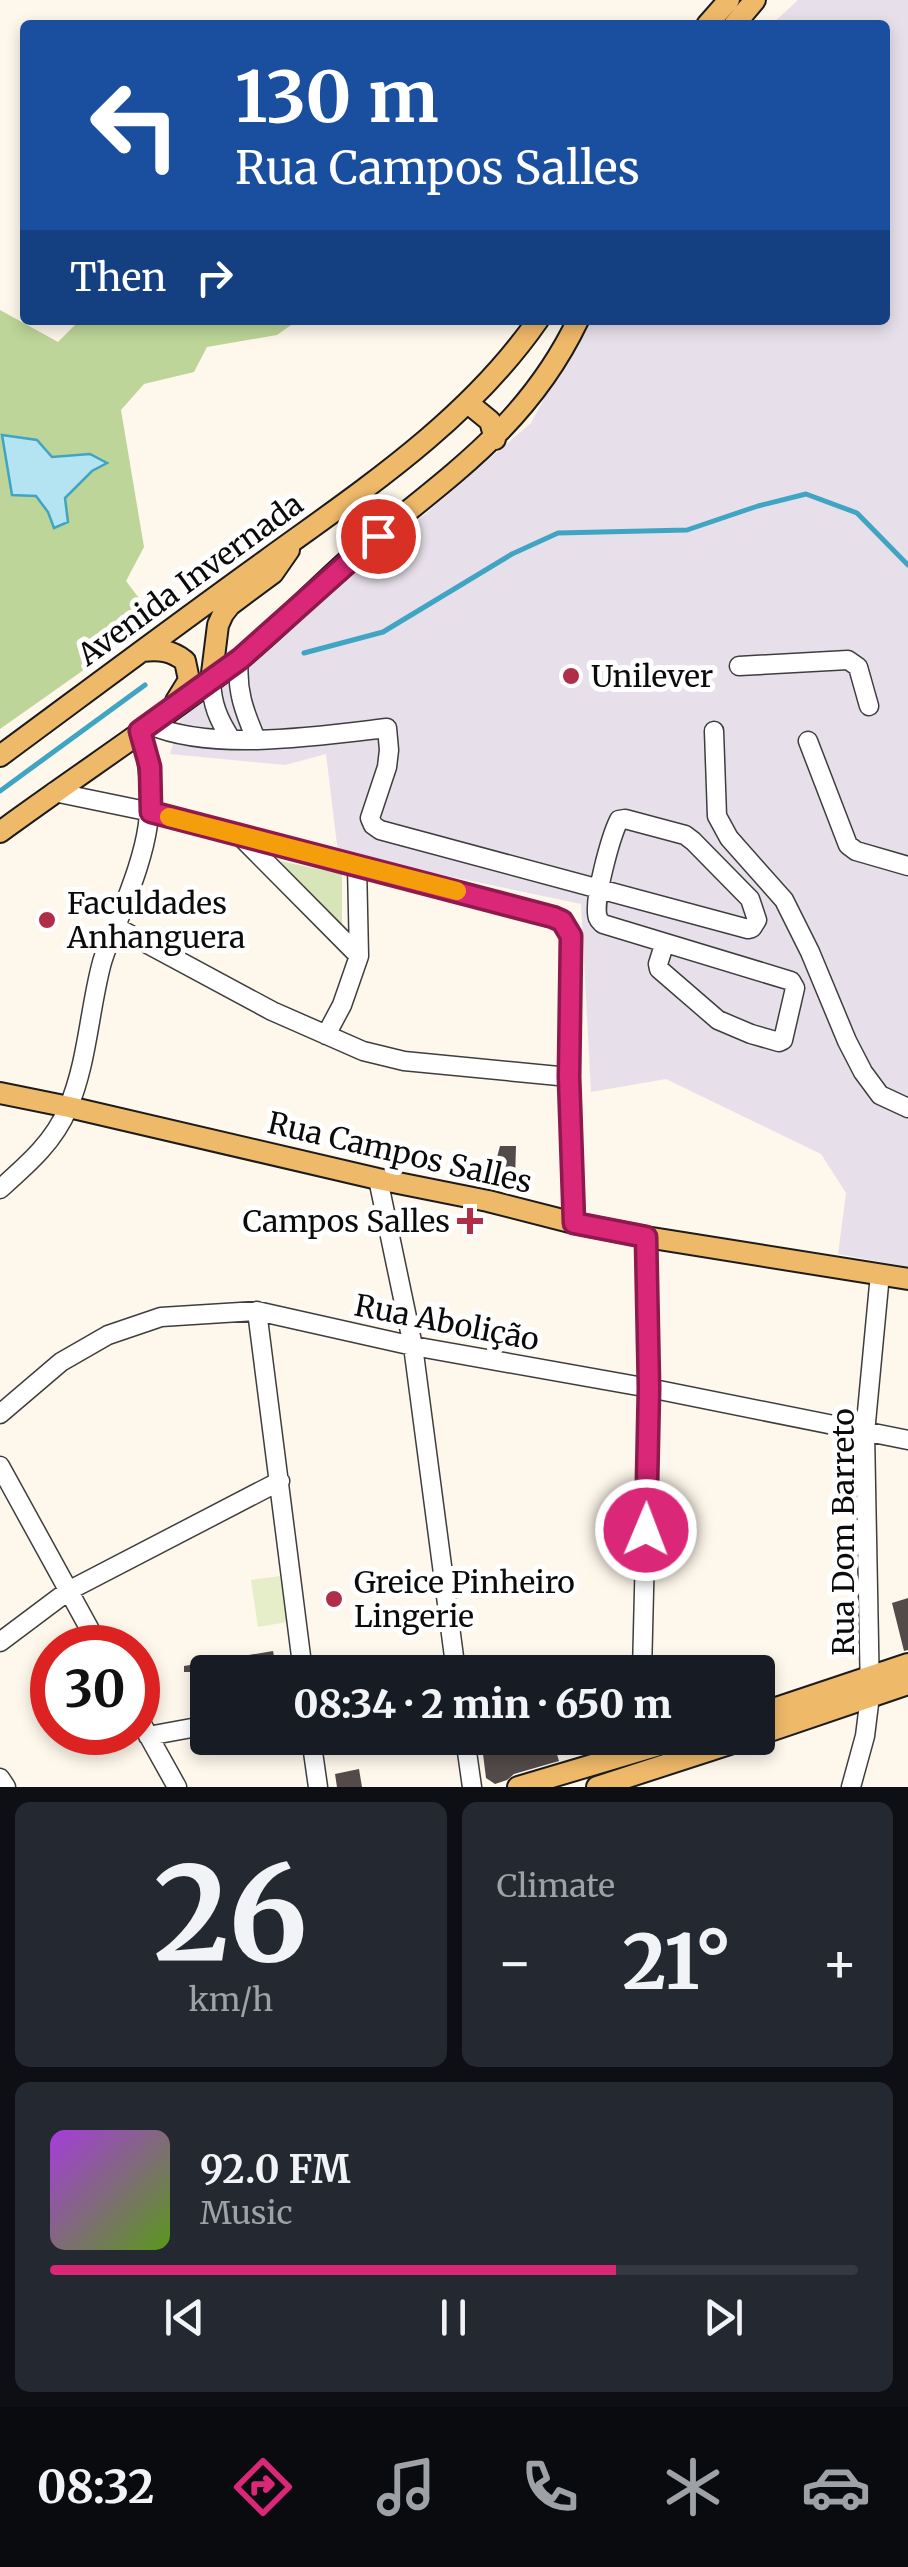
<!DOCTYPE html>
<meta charset="utf-8">
<style>
:root{--surface:#171b24;--page:#242831;--text:#f1f3f6;--muted:#9ea1a6;--line:#363941;--accent:#db2777}
body{margin:0;font-family:Merriweather,serif;background:var(--page);color:var(--text);height:100vh;display:flex;flex-direction:column;font-size:38px;white-space:nowrap}
*{box-sizing:border-box;margin:0}
p{font-size:32px;color:var(--muted)}
.icon{flex:none;width:55px;height:55px;fill:none;stroke:currentColor;stroke-width:2;stroke-linecap:round;stroke-linejoin:round}
.map{position:relative;height:1787px;overflow:hidden}
.side{display:flex;flex-direction:column;gap:15px;padding:15px;background:#0d0f14;flex:1}
.side>*{flex:none}
.guide{position:absolute;left:20px;top:20px;width:870px;height:305px;border-radius:10px;box-shadow:0 5px 15px #0003;background:#1a4fa0;color:#fff;overflow:hidden}
.speed{position:absolute;left:30px;top:1625px;display:flex;gap:20px;font-size:50px;font-weight:700;text-align:center}
.speed>*{display:grid;place-content:center;width:130px;height:130px;border-radius:50%;background:var(--surface);box-shadow:0 5px 15px #0003;line-height:1}
.speed .limit{border:15px solid #d22;background:#fff;color:#111}
.pin{position:absolute;display:grid;place-items:center;width:85px;height:85px;color:#fff;margin:-42px;border:5px solid #fff;border-radius:50%;box-shadow:0 2px 10px #0007}
.me{position:absolute;width:110px;margin:-55px;rotate:1deg;stroke-linejoin:round;filter:drop-shadow(0 0 8px #0008)}
.turn{display:flex;align-items:center;gap:35px;height:210px;padding:0 50px;font-size:45px}
.turn .icon{width:130px;height:130px;stroke-width:2.5}
.turn b{display:block;font-size:70px;line-height:85px}
.then{display:flex;align-items:center;height:95px;padding:0 50px;background:#0003;gap:20px;font-size:38px}
.big{font-size:75px;font-weight:800;line-height:1.1}
.side .tile{flex:1;display:flex;flex-direction:column;justify-content:center;gap:15px;min-width:0;padding:0 35px;border-radius:15px;background:var(--page)}
.side .dial{align-items:center;gap:0}
.dial b{font-size:130px;line-height:1}
.song{display:flex;align-items:center;gap:30px}
.cover{width:120px;height:120px;border-radius:15px;background:linear-gradient(135deg,hsl(280 70% 55%),hsl(90 70% 35%))}
.played{height:10px;border-radius:5px;background:linear-gradient(90deg,var(--accent) 70%,var(--line) 70%)}
.keys{display:flex;justify-content:space-around;direction:ltr}
.heat{display:flex;justify-content:space-between;align-items:center;font-size:55px;direction:ltr}
.side .tiles{flex:1;display:grid;gap:15px;grid-template-columns:1fr 1fr}
.tile:last-child{grid-column:span 2}
.trip{position:absolute;left:190px;top:1655px;width:585px;height:100px;border-radius:10px;background:var(--surface);box-shadow:0 5px 15px #0003;font-weight:800;line-height:100px;text-align:center}
.tabs{display:flex;height:160px;justify-content:space-around;align-items:center;background:#090b0e;color:var(--muted)}
.tabs .icon{width:70px;height:70px}
.tabs .active{color:var(--accent)}
.tabs b{font-size:45px;color:var(--text)}
.map>svg:first-child{display:block}
</style>
<div class="map">
<svg width="908" height="1787" viewBox="0 0 908 1787">
<rect width="100%" height="100%" fill="#fef7eb"/>
<!-- industrial -->
<path fill="#e7e0ea" d="M798,0H908V1267L838,1254L846,1193L821,1154L666,1079L591,1092L581,904L338,853L326,754L285,765L170,754L180,720L288,632L531,423L586,320H885V25H771Z"/>
<!-- green -->
<path fill="#d7e5b8" d="M280,861L342,874V929Z"/>
<!-- forest -->
<path fill="#bdd598" d="M0,310L58,342L80,320H295L294,323L277,335L207,347L194,372L144,384L121,410L144,547L126,581L151,614L122,643L0,729Z"/>
<!-- pitch -->
<path fill="#e6edc9" d="M280,1576L287,1622L258,1627L251,1580Z"/>
<!-- water -->
<path fill="#b4e4f1" stroke="#40a4c3" stroke-width="2.5" d="M2,435L37,440L52,457L90,454L107,463L92,471L65,498L68,522L54,528L48,512L36,496L12,495Z"/>
<g fill="none" stroke-linecap="round" stroke-linejoin="round">
<!-- stream -->
<path stroke="#40a4c3" stroke-width="5" d="M304,653L383,632L512,554L558,533L687,530L758,506L806,494L857,513L908,565
M0,791L145,685"/>
</g>
<!-- building -->
<path fill="#534b49" d="M500,1146H516L515,1180L492,1176Z
M908,1598V1650L904,1651L892,1603Z
M273,1651L277,1672H184V1666Z
M481,1738H552L559,1761L514,1774L507,1780L495,1784L486,1778Z
M359,1769L362,1787H337L335,1774Z"/>
<g fill="none" stroke-linecap="round" stroke-linejoin="round">
<defs>
<path id="minor" d="M239,659C236,690 244,711 256,739
M739,666L848,660L858,667L869,706
M211,681C212,704 218,719 231,739
M150,725C213,752 320,736 387,728L389,750L387,767L370,818L373,825L380,830L748,929L752,928L757,920L750,899L693,841L685,835L625,819L619,820C611,836 592,903 598,918C599,921 601,922 603,924L791,981L795,988L783,1040L779,1042L751,1034L718,1020L659,969L658,964L664,945
M714,731L717,816L729,838L784,900L810,952L847,1041L863,1072L880,1095L908,1108
M808,741L848,845L856,851L908,866
M54,792L151,812L238,834L562,921L571,936L569,1077L574,1223
M240,836L359,956
M116,927L272,1011L363,1051L404,1061L569,1077
M326,1035L342,1005L359,956L357,865
M378,1179L413,1346L456,1672
M0,1189C27,1165 54,1142 68,1108C87,1064 89,1013 101,966C105,949 114,933 120,916C148,844 159,809 141,731
M257,1311L303,1672
M0,1414L61,1362L108,1335L161,1317L257,1311L413,1346L649,1388L908,1440
M0,1466L100,1648
M0,1642L68,1591L280,1481
M642,1672L649,1388L646,1237
M138,1717L177,1787
M148,1736L208,1725
M311,1738L318,1787
M465,1738L472,1787
M0,1778L6,1787
M851,1787L865,1736L870,1696L865,1433L880,1274"/>
<path id="major" d="M707,25L729,0
M734,25L755,0
M468,403L490,421L495,439
M142,651C159,649 171,650 185,661L189,680L176,701
M211,681L218,625L223,614L230,605L273,573L289,550
M0,756C88,691 176,625 265,561C363,490 468,421 538,320
M0,832C78,775 159,722 235,663C277,630 314,590 354,555C443,480 526,429 578,320
M0,1093L69,1107L378,1179L488,1201L574,1223L646,1237L908,1279
M758,1714L908,1664
M758,1735L908,1684
M518,1787L683,1738
M597,1787L748,1738"/>
</defs>
<!-- minor casing -->
<use href="#minor" stroke="#3e3e3e" stroke-width="21"/>
<!-- major casing -->
<use href="#major" stroke="#1c1c1c" stroke-width="24"/>
<!-- minor -->
<use href="#minor" stroke="#fff" stroke-width="18"/>
<!-- major -->
<use href="#major" stroke="#efb96a" stroke-width="20"/>
</g>
<g fill="none" stroke-linecap="round" stroke-linejoin="round">
<defs>
<path id="route" d="M378,536L240,659L140,731L150,767L151,812L553,917L562,921L571,936L569,1077L574,1223L646,1237L649,1388L646,1530"/>
</defs>
<!-- route casing -->
<use href="#route" stroke="#8e194d" stroke-width="25"/>
<!-- route -->
<use href="#route" stroke="#db2777" stroke-width="18"/>
<!-- slow -->
<path stroke="#f59e0b" stroke-width="18" d="M169,817L457,891"/>
</g>
<!-- markers -->
<g fill="#b12e49" stroke="#fff" stroke-width="4">
<circle cx="571" cy="676" r="10"/>
<circle cx="47" cy="920" r="10"/>
<path d="M465 1206h10v10h10v10h-10v10h-10v-10h-10v-10h10z"/>
<circle cx="334" cy="1599" r="10"/>
</g>
<g text-anchor="middle" dominant-baseline="central" stroke-width="10" stroke-linejoin="round" paint-order="stroke">
<!-- street labels -->
<g font-size="30" fill="#0b0b0b" stroke="#fff">
<text transform="translate(190 579) rotate(-36)">Avenida Invernada</text>
<text transform="translate(400 1152) rotate(13)">Rua Campos Salles</text>
<text transform="translate(447 1322) rotate(11)">Rua Abolição</text>
<text transform="translate(843 1532) rotate(-90)">Rua Dom Barreto</text>
</g>
<!-- poi labels -->
<g font-size="30" fill="#0b0b0b" stroke="#fff" text-anchor="start">
<text x="591" y="676">Unilever</text>
<text x="67" y="903">Faculdades<tspan x="67" dy="34">Anhanguera</tspan></text>
<text x="450" y="1221" text-anchor="end">Campos Salles</text>
<text x="354" y="1582">Greice Pinheiro<tspan x="354" dy="34">Lingerie</tspan></text>
</g>
</g>
</svg>
<div class="speed"><div class="limit">30</div></div>
<div class="pin" style="left:378px;top:536px;background:#d93025"><svg class="icon" aria-label="arrive" viewBox="0 0 24 24"><path d="M6 21V4h12l-3 4 3 4H6"/></svg></div>
<svg class="me" style="left:646px;top:1530px" viewBox="-20 -20 40 40"><circle r="17" fill="#db2777" stroke="#fff" stroke-width="3"/><path d="M0-11L8 9 0 5-8 9z" fill="#fff"/></svg>
<div class="trip">08:34 · 2 min · 650 m</div>
<div class="guide">
<div class="turn"><svg class="icon" aria-label="left" viewBox="0 0 24 24"><path d="M17 20v-9H6M10 6l-5 5 5 5"/></svg><div><b>130 m</b>Rua Campos Salles</div></div>
<div class="then">Then<svg class="icon" aria-label="right" viewBox="0 0 24 24"><path d="M7 20v-9h11M14 6l5 5-5 5"/></svg></div>
</div>
</div>
<section class="side">
<div class="tiles">
<div class="tile dial"><b>26</b><p>km/h</p></div>
<div class="tile"><p>Climate</p>
<div class="heat"><a>−</a><b class="big">21°</b><a>+</a></div>
</div>
<div class="tile">
<div class="song"><i class="cover"></i><div><b>92.0 FM</b><p>Music</p></div></div>
<div class="played"></div>
<div class="keys"><svg class="icon" aria-label="previous" viewBox="0 0 24 24"><path d="M18 5L8 12l10 7zM5 5v14"/></svg><svg class="icon" aria-label="pause" viewBox="0 0 24 24"><path d="M8 5v14M16 5v14"/></svg><svg class="icon" aria-label="next" viewBox="0 0 24 24"><path d="M6 5l10 7-10 7zM19 5v14"/></svg></div>
</div>
</div>
</section>
<nav class="tabs">
<b>08:32</b>
<svg class="icon active" aria-label="directions" viewBox="0 0 24 24"><path d="M12 3l9 9-9 9-9-9zM9 14v-3h6M13 9l2 2-2 2"/></svg>
<svg class="icon" aria-label="music" viewBox="0 0 24 24"><path d="M9 18V5l10-2v13"/><circle cx="6" cy="18" r="3"/><circle cx="16" cy="16" r="3"/></svg>
<svg class="icon" aria-label="phone" viewBox="0 0 24 24"><path d="M5 4h4l2 5-3 2q2 4 5 5l2-3 5 2v4C11 20 4 13 5 4z"/></svg>
<svg class="icon" aria-label="climate" viewBox="0 0 24 24"><path d="M12 3v18M4 7l16 10M4 17L20 7"/></svg>
<svg class="icon" aria-label="car" viewBox="0 0 24 24"><path d="M5 17H2v-5l4-1 3-4h7l3 4 3 1v5h-3M9 17h6M6 11h13"/><circle cx="7" cy="17" r="2"/><circle cx="17" cy="17" r="2"/></svg>
</nav>
